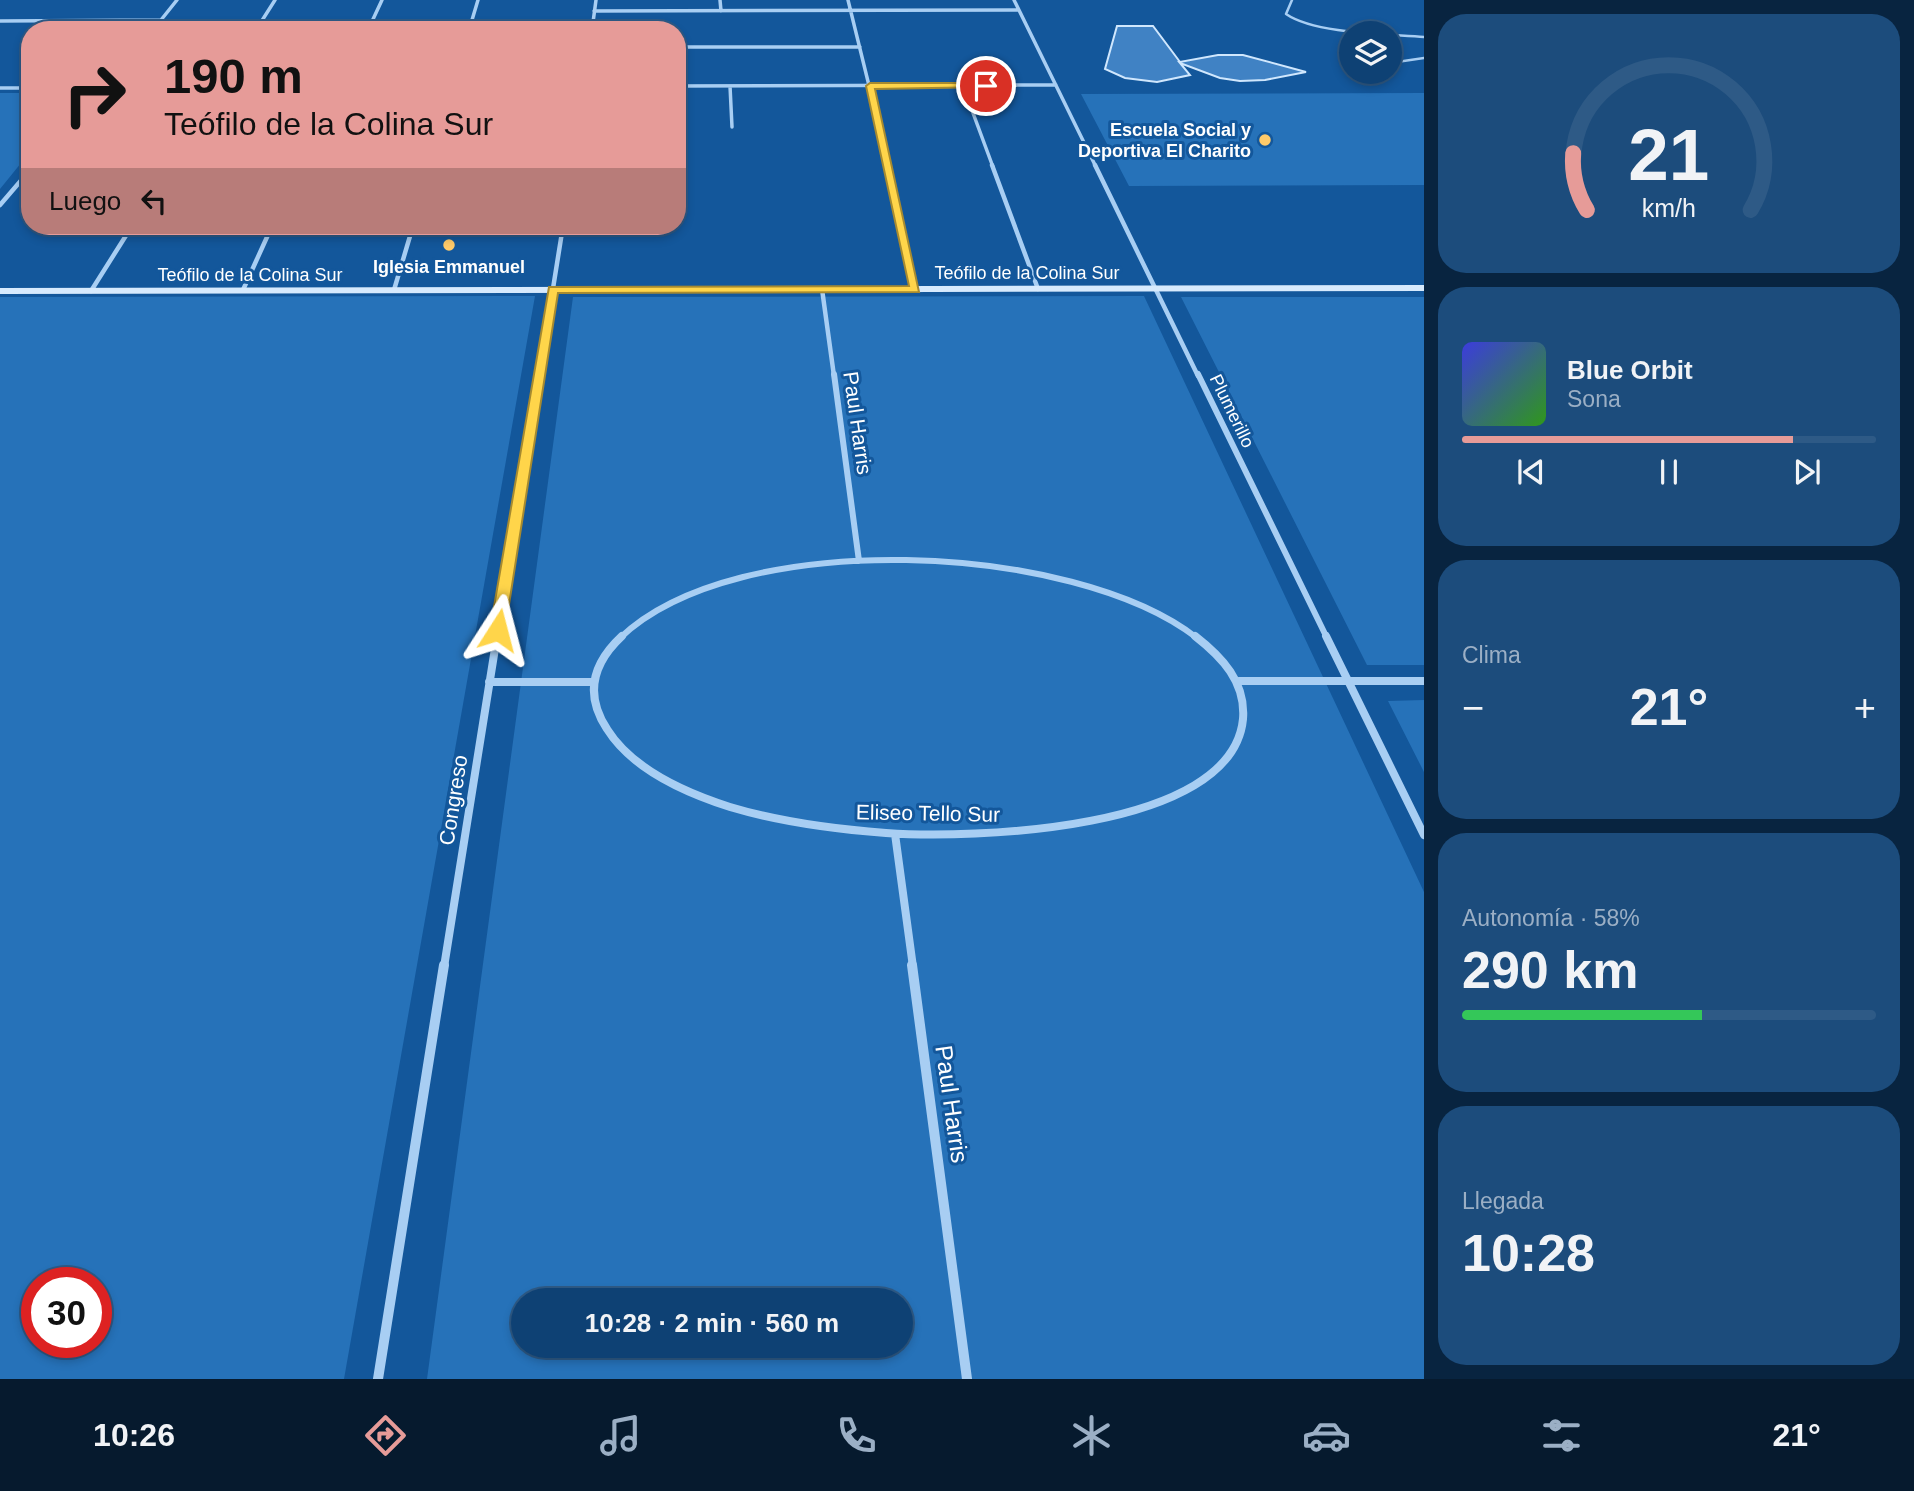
<!DOCTYPE html>
<html lang="es">
<meta charset="utf-8">
<style>
:root{--surface:#0e4174;--page:#1c4c7c;--text:#f1f3f6;--muted:#9bafc5;--line:#2e5a86;--accent:#e69b98}
body{margin:0;font-family:Helvetica,sans-serif;background:var(--page);color:var(--text);height:100vh;display:flex;flex-direction:column;font-size:26px;white-space:nowrap}
*{box-sizing:border-box;margin:0}
p{font-size:23px;color:var(--muted)}
.icon{flex:none;width:38px;height:38px;fill:none;stroke:currentColor;stroke-width:2;stroke-linecap:round;stroke-linejoin:round}
.map{position:relative;flex:1;overflow:hidden}
.sheet{display:flex;flex-direction:column;gap:14px;padding:14px;background:#082440;width:490px}
.sheet>*{flex:none}
.top-card{position:absolute;left:21px;top:21px;width:665px;height:214px;border-radius:28px;box-shadow:0 4px 10px #0003,0 0 0 2px var(--line);background:#e69b98;color:#111;overflow:hidden}
.tools{position:absolute;left:1339px;top:21px;display:grid;gap:14px}
.tools a{display:grid;place-items:center;width:63px;height:63px;border-radius:50%;background:var(--surface);box-shadow:0 4px 10px #0003,0 0 0 2px var(--line);font-size:35px}
.speed{position:absolute;left:21px;top:1267px;display:flex;gap:14px;font-size:35px;font-weight:700;text-align:center}
.speed>*{display:grid;place-content:center;width:91px;height:91px;border-radius:50%;background:var(--surface);box-shadow:0 4px 10px #0003,0 0 0 2px var(--line);line-height:1}
.speed .limit{border:10px solid #d22;background:#fff;color:#111}
.pin{position:absolute;display:grid;place-items:center;width:60px;height:60px;color:#fff;margin:-30px;border:4px solid #fff;border-radius:50%;box-shadow:0 2px 7px #0007}
.me{position:absolute;width:77px;margin:-38px;rotate:9deg;stroke-linejoin:round;filter:drop-shadow(0 0 5px #0008)}
.turn{display:flex;align-items:center;gap:24px;height:147px;padding:0 28px;font-size:32px}
.turn .icon{width:91px;height:91px;stroke-width:2.5}
.turn b{display:block;font-size:49px;line-height:60px}
.then{display:flex;align-items:center;height:66px;padding:0 28px;background:#0003;gap:14px;font-size:26px}
.big{font-size:52px;font-weight:700;line-height:1.1}
.sheet .tile{flex:1;display:flex;flex-direction:column;justify-content:center;gap:10px;min-width:0;padding:0 24px;border-radius:28px;background:var(--page)}
.sheet .dial{align-items:center;gap:0}
.dial svg{height:182px;overflow:visible;fill:none;stroke:var(--line);stroke-width:7;stroke-linecap:round;text-anchor:middle}
.dial text{fill:var(--text);stroke:none}
.song{display:flex;align-items:center;gap:21px}
.cover{width:84px;height:84px;border-radius:10px;background:linear-gradient(135deg,hsl(240 70% 55%),hsl(110 70% 35%))}
.played{height:7px;border-radius:4px;background:linear-gradient(90deg,var(--accent) 80%,var(--line) 80%)}
.keys{display:flex;justify-content:space-around;direction:ltr}
.heat{display:flex;justify-content:space-between;align-items:center;font-size:38px;direction:ltr}
.charge{height:10px;border-radius:5px;background:linear-gradient(90deg,#34c759 58%,var(--line) 0)}
.trip{position:absolute;left:511px;top:1288px;width:402px;height:70px;border-radius:35px;background:var(--surface);box-shadow:0 4px 10px #0003,0 0 0 2px var(--line);font-weight:700;line-height:70px;text-align:center}
.menu{display:flex;height:112px;justify-content:space-around;align-items:center;background:#061a2e;color:var(--muted)}
.menu .icon{width:49px;height:49px}
.menu .selected{color:var(--accent)}
.menu b{font-size:32px;color:var(--text)}
main{display:flex;flex:1;min-height:0}
.map>svg:first-child{display:block}
</style>
<main>
<div class="map">
<svg width="1424" height="1379" viewBox="0 0 1424 1379">
<rect width="100%" height="100%" fill="#13579b"/>
<!-- green -->
<path fill="#2672b9" fill-rule="evenodd" d="M0,93H30V152L0,189Z
M1424,93V185L1129,186L1081,94Z
M535,296L344,1379H0V297ZM37,1283H96V1342H37Z
M1144,296L1424,892V1379H427L573,297ZM523,1300H901V1346H523Z
M1181,297H1424V665H1367Z
M1424,700V772L1388,701Z"/>
<!-- building -->
<path fill="#4082c4" stroke="#d0e7fd" stroke-width="2" d="M1117,26H1153L1180,62L1218,55H1243L1306,72L1265,80L1240,81L1220,78L1180,63L1190,75L1157,82L1125,78L1105,69Z"/>
<g fill="none" stroke-linecap="round" stroke-linejoin="round">
<!-- lane -->
<path stroke="#a8cef3" stroke-width="2.5" d="M1292,0L1286,14C1315,34 1387,34 1424,37
M1390,63L1424,58"/>
<!-- street-far4 -->
<path stroke="#a8cef3" stroke-width="3.5" d="M720,0L721,11
M848,0L889,167
M1014,0L1096,167
M594,11L1019,10
M0,21L161,20
M153,30L177,0
M256,30L275,0
M368,30L382,0
M469,30L478,0
M592,30L596,0
M677,47H860
M677,86L1056,85
M730,86L732,127
M963,86L993,167
M0,88H30"/>
<!-- street-far3 -->
<path stroke="#a8cef3" stroke-width="4.5" d="M889,165L915,289
M992,165L1038,289
M1095,165L1198,376
M0,205L30,170
M822,289L834,376
M243,290L272,226
M394,290L413,226
M91,291L132,226
M539,376L563,226"/>
<!-- street-far2 -->
<path stroke="#a8cef3" stroke-width="6" d="M834,374L859,561
M1198,374L1327,638
M497,638L539,374
M620,638C737,526 1074,542 1197,638"/>
<!-- street-far1 -->
<path stroke="#a8cef3" stroke-width="8" d="M622,636C593,663 584,694 607,729C632,769 686,793 730,807C780,822 833,829 886,833C969,839 1232,832 1243,719C1246,682 1222,657 1195,636
M1326,636L1424,835
M1239,681H1424
M489,682H591
M895,834L913,967
M444,967L497,636"/>
<!-- street -->
<path stroke="#a8cef3" stroke-width="10" d="M912,965L967,1379
M378,1379L444,965"/>
<!-- secondary -->
<path fill="#d7eafd" fill-rule="evenodd" d="M1424,285V291L0,294V288Z"/>
</g>
<!-- route -->
<path fill="#ffd54a" stroke="#a68a30" stroke-width="2" d="M986,83L991,86L990,87L875,89L919,292L558,293L505,630L498,635L492,633L490,630L549,287L909,286L866,86L870,83Z"/>
<!-- markers -->
<g fill="#ffcb6a" stroke="#13579b" stroke-width="2.5">
<circle cx="1265" cy="140" r="7"/>
<circle cx="449" cy="245" r="7"/>
</g>
<g text-anchor="middle" dominant-baseline="central" stroke-width="6" stroke-linejoin="round" paint-order="stroke">
<!-- far-poi labels -->
<g font-size="18" font-weight="bold" fill="#fff" stroke="#13579b" text-anchor="end">
<text x="1251" y="130">Escuela Social y<tspan x="1251" dy="21">Deportiva El Charito</tspan></text>
<text x="449" y="267" text-anchor="middle">Iglesia Emmanuel</text>
</g>
<!-- far-street labels -->
<g font-size="18" fill="#fff" stroke="#13579b">
<text x="1027" y="273">Teófilo de la Colina Sur</text>
<text x="250" y="275">Teófilo de la Colina Sur</text>
<text transform="translate(1232 411) rotate(64)">Plumerillo</text>
</g>
<!-- street labels -->
<g font-size="21" fill="#fff" stroke="#13579b">
<text transform="translate(858 423) rotate(82)">Paul Harris</text>
<text transform="translate(453 800) rotate(-81)">Congreso</text>
<text transform="translate(928 813) rotate(1)">Eliseo Tello Sur</text>
</g>
<!-- near-street labels -->
<g font-size="24" fill="#fff" stroke="#13579b">
<text transform="translate(952 1104) rotate(82)">Paul Harris</text>
</g>
</g>
</svg>
<div class="tools">
<a><svg class="icon" aria-label="layers" viewBox="0 0 24 24"><path d="M12 4l9 5-9 5-9-5zM3 14l9 5 9-5"/></svg></a>
</div>
<div class="speed"><div class="limit">30</div></div>
<div class="pin" style="left:986px;top:86px;background:#d93025"><svg class="icon" aria-label="arrive" viewBox="0 0 24 24"><path d="M6 21V4h12l-3 4 3 4H6"/></svg></div>
<svg class="me" style="left:498px;top:630px" viewBox="-20 -20 40 40"><path d="M0-17L14 15 0 8-14 15z" fill="#ffd54a" stroke="#fff" stroke-width="4"/></svg>
<div class="trip">10:28 · 2 min · 560 m</div>
<div class="top-card">
<div class="turn"><svg class="icon" aria-label="right" viewBox="0 0 24 24"><path d="M7 20v-9h11M14 6l5 5-5 5"/></svg><div><b>190 m</b>Teófilo de la Colina Sur</div></div>
<div class="then">Luego<svg class="icon" aria-label="left" viewBox="0 0 24 24"><path d="M17 20v-9H6M10 6l-5 5 5 5"/></svg></div>
</div>
</div>
<section class="sheet">
<div class="tile dial"><svg viewBox="0 0 100 80">
<path d="M14 69A42 42 0 1 1 86 69"/>
<path d="M14 69A42 42 0 0 1 8 44" stroke="#e69b98"/>
<text x="50" y="56" font-size="32" font-weight="700">21</text>
<text x="50" y="72" font-size="11">km/h</text>
</svg></div>
<div class="tile">
<div class="song"><i class="cover"></i><div><b>Blue Orbit</b><p>Sona</p></div></div>
<div class="played"></div>
<div class="keys"><svg class="icon" aria-label="previous" viewBox="0 0 24 24"><path d="M18 5L8 12l10 7zM5 5v14"/></svg><svg class="icon" aria-label="pause" viewBox="0 0 24 24"><path d="M8 5v14M16 5v14"/></svg><svg class="icon" aria-label="next" viewBox="0 0 24 24"><path d="M6 5l10 7-10 7zM19 5v14"/></svg></div>
</div>
<div class="tile"><p>Clima</p>
<div class="heat"><a>−</a><b class="big">21°</b><a>+</a></div>
</div>
<div class="tile"><p>Autonomía · 58%</p><b class="big">290 km</b><div class="charge"></div></div>
<div class="tile"><p>Llegada</p><b class="big">10:28</b></div>
</section>
</main>
<nav class="menu">
<b>10:26</b>
<svg class="icon selected" aria-label="directions" viewBox="0 0 24 24"><path d="M12 3l9 9-9 9-9-9zM9 14v-3h6M13 9l2 2-2 2"/></svg>
<svg class="icon" aria-label="music" viewBox="0 0 24 24"><path d="M9 18V5l10-2v13"/><circle cx="6" cy="18" r="3"/><circle cx="16" cy="16" r="3"/></svg>
<svg class="icon" aria-label="phone" viewBox="0 0 24 24"><path d="M5 4h4l2 5-3 2q2 4 5 5l2-3 5 2v4C11 20 4 13 5 4z"/></svg>
<svg class="icon" aria-label="climate" viewBox="0 0 24 24"><path d="M12 3v18M4 7l16 10M4 17L20 7"/></svg>
<svg class="icon" aria-label="car" viewBox="0 0 24 24"><path d="M5 17H2v-5l4-1 3-4h7l3 4 3 1v5h-3M9 17h6M6 11h13"/><circle cx="7" cy="17" r="2"/><circle cx="17" cy="17" r="2"/></svg>
<svg class="icon" aria-label="filters" viewBox="0 0 24 24"><path d="M4 7h16M4 17h16"/><circle cx="9" cy="7" r="2"/><circle cx="15" cy="17" r="2"/></svg>
<b>21°</b>
</nav>
